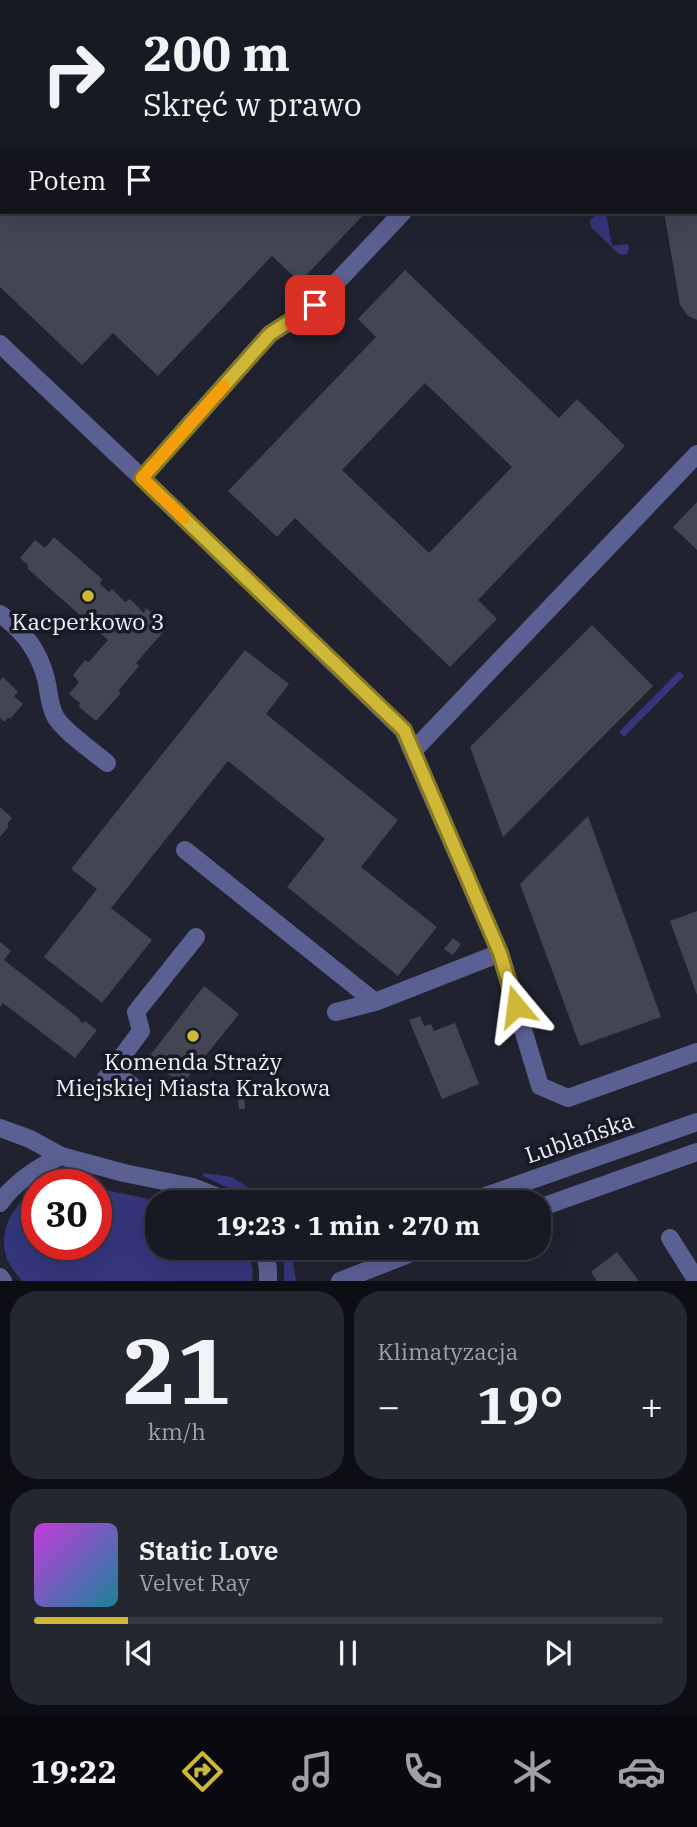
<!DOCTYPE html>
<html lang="pl">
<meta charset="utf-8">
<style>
:root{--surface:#181a23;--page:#252730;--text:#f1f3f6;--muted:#9fa1a6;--line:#363841;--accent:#cfb837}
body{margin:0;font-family:"IBM Plex Serif",serif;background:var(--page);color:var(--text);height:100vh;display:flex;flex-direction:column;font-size:26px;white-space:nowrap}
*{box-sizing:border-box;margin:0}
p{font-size:23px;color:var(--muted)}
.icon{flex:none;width:38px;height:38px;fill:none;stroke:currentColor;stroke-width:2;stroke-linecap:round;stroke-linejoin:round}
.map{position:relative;height:1281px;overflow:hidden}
.side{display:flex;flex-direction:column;gap:10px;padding:10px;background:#0d0e13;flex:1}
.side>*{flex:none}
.top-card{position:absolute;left:0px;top:0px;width:698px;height:214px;box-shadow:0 7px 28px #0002,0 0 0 2px var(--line);background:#181a23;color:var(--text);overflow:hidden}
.speed{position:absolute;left:21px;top:1169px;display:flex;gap:14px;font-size:35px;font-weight:700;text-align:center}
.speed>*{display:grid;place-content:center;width:91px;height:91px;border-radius:50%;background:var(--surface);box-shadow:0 7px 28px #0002,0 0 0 2px var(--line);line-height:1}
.speed .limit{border:10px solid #d22;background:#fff;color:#111}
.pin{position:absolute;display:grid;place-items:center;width:60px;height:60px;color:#fff;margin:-30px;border-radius:14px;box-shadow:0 4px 10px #0006}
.me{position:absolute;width:77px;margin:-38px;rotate:344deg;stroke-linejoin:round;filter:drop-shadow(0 0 5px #0008)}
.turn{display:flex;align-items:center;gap:24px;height:147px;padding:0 28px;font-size:32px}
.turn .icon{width:91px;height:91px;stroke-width:2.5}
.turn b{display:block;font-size:49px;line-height:60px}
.then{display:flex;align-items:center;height:66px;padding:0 28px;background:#0003;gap:14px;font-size:26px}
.big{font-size:52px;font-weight:800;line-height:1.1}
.side .widget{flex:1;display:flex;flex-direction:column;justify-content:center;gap:10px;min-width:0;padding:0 24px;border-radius:28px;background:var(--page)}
.side .dial{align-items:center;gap:0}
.dial b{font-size:91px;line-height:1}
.song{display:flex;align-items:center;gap:21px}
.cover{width:84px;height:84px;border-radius:10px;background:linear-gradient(135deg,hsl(290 70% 55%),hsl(190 70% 35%))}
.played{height:7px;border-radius:4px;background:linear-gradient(90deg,var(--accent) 15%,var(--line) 15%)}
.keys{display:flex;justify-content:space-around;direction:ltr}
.heat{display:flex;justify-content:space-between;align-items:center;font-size:38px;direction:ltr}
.side .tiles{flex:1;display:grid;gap:10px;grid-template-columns:1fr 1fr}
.widget:last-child{grid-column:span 2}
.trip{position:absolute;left:145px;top:1190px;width:406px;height:70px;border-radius:28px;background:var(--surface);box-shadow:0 7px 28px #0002,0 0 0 2px var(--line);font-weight:800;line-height:70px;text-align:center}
.menu{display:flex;height:112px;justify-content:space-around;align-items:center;background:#0a0a0e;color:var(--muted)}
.menu .icon{width:49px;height:49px}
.menu .selected{color:var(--accent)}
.menu b{font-size:32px;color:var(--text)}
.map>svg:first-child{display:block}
</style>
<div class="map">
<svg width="697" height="1281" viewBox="0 0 697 1281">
<rect width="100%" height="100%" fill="#20222f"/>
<!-- green -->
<path fill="#35367b" d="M599,212H606L612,246L628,244L629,249L627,254L623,255L619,254L591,227L590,220Z
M679,671L684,676L624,737L619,732Z
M204,1173L232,1177L271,1202H258L203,1176Z
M96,1188L163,1202H158V1248H246L253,1269L252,1281H22C15,1272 7,1263 5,1252C0,1226 15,1202 37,1191V1244H96Z
M281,1248H291L296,1281H284V1265Z"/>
<!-- building -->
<path fill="#434553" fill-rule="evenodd" d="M0,212H366L300,282L272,256L158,376L113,333L82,365L0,287Z
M664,212H697V320L688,316L680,305Z
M405,270L559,418L577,399L625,446L478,600L497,619L450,667L295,518L277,537L228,491L376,337L358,319ZM425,383L512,467L429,553L342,470Z
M697,502V550L673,527Z
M54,537L102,579L100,584L109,592L112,589L125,602L130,599L144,613L146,608L158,618L154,621L165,630L136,663L139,666L118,691L121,693L96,721L79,707L80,703L69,694L79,682L73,675L85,660L89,662L108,640L28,569V565L20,558L35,540L45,548Z
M592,625L653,686L503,837L470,747Z
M245,650L289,684L266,714L398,820L361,867L437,927L398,976L287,887L325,839L228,761L111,908L152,940L102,1003L44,957L97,889L71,869Z
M3,677L18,692L14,696L23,704L10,719L8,717L5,722L0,718V681Z
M0,807L12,818L7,824L9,826L0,837Z
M588,816L661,1017L580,1046L520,884Z
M697,911V995L670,921Z
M453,938L461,944L453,955L444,949Z
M0,942L11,951L4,960L80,1019L79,1020L83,1023L85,1021L97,1030L75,1058L3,1003L0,1007Z
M204,986L239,1014L182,1085L148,1058Z
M420,1016L424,1026L431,1024L434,1031L455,1023L479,1084L442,1099L409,1020Z
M238,1096H244L245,1109H239Z
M617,1252L639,1281H597L591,1272Z"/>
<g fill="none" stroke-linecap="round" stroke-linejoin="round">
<!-- minor -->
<path stroke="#5b6093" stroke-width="18" d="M248,0L250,2
M0,344L142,478L403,730L500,953L540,1086L568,1098L697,1052
M142,478L270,334L315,305L403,212
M0,614C23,630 39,651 46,679C49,691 49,705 55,716C62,730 94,752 107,763
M413,751L697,454
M185,850L375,1002
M336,1012L375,1002L500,953
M112,1071L136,1089
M98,1089L141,1031L136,1012L196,937
M0,1128L30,1139L61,1156L124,1173L193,1187L231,1202
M460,1202L477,1199L697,1122
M0,1203C15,1182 38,1167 61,1156
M539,1208L697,1152
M670,1238L697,1281
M264,1248L268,1269V1281
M0,1277L3,1281
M340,1281L424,1248"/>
</g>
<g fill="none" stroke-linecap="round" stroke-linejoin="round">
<defs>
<path id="route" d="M315,305L270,334L142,478L404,730L500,953L516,1006"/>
</defs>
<!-- route casing -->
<use href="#route" stroke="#877824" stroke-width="18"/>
<!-- route -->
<use href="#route" stroke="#cfb837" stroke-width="12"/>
<!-- slow -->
<path stroke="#f59e0b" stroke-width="12" d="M184,518L142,478L224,386"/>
</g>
<!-- markers -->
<g fill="#cfb837" stroke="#171925" stroke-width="2.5">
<circle cx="88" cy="596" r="7"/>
<circle cx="193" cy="1036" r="7"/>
</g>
<g text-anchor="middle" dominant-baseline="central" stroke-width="7" stroke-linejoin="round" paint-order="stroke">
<!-- poi labels -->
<g font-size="23" fill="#eef0f9" stroke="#171925">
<text x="88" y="621">Kacperkowo 3</text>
<text x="193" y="1061">Komenda Straży<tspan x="193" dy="26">Miejskiej Miasta Krakowa</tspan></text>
</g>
<!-- street labels -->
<g font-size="23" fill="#eef0f9" stroke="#171925">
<text transform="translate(579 1137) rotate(-19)">Lublańska</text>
</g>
</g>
</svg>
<div class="speed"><div class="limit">30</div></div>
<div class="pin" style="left:315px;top:305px;background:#d93025"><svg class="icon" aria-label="arrive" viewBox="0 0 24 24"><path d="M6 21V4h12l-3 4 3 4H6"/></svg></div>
<svg class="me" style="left:516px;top:1006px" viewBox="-20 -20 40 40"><path d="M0-17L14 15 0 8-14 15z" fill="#cfb837" stroke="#fff" stroke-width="4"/></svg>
<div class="trip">19:23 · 1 min · 270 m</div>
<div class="top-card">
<div class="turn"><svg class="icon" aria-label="right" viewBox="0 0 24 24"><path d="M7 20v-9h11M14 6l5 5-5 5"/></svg><div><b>200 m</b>Skręć w prawo</div></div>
<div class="then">Potem<svg class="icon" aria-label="arrive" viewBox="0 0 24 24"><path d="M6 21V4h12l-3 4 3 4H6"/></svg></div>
</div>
</div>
<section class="side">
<div class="tiles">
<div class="widget dial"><b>21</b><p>km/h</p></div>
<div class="widget"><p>Klimatyzacja</p>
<div class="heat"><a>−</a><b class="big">19°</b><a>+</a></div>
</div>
<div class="widget">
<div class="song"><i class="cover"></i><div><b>Static Love</b><p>Velvet Ray</p></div></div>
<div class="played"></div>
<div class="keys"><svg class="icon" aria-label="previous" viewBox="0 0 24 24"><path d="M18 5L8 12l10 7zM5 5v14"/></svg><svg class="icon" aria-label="pause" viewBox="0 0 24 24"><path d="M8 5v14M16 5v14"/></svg><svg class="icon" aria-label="next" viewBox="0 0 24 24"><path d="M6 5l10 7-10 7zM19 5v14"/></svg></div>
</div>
</div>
</section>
<nav class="menu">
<b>19:22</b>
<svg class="icon selected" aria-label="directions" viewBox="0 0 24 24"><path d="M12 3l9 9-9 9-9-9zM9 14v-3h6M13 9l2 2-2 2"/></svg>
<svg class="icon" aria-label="music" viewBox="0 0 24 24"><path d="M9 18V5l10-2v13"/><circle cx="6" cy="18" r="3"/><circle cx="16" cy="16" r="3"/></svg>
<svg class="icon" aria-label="phone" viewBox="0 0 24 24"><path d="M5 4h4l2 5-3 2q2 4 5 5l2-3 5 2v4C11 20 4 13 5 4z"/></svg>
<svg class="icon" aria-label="climate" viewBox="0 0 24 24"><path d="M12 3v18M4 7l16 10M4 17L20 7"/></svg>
<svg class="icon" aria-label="car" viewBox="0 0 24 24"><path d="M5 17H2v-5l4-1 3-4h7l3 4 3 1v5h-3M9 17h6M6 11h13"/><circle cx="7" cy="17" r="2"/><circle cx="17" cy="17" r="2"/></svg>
</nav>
